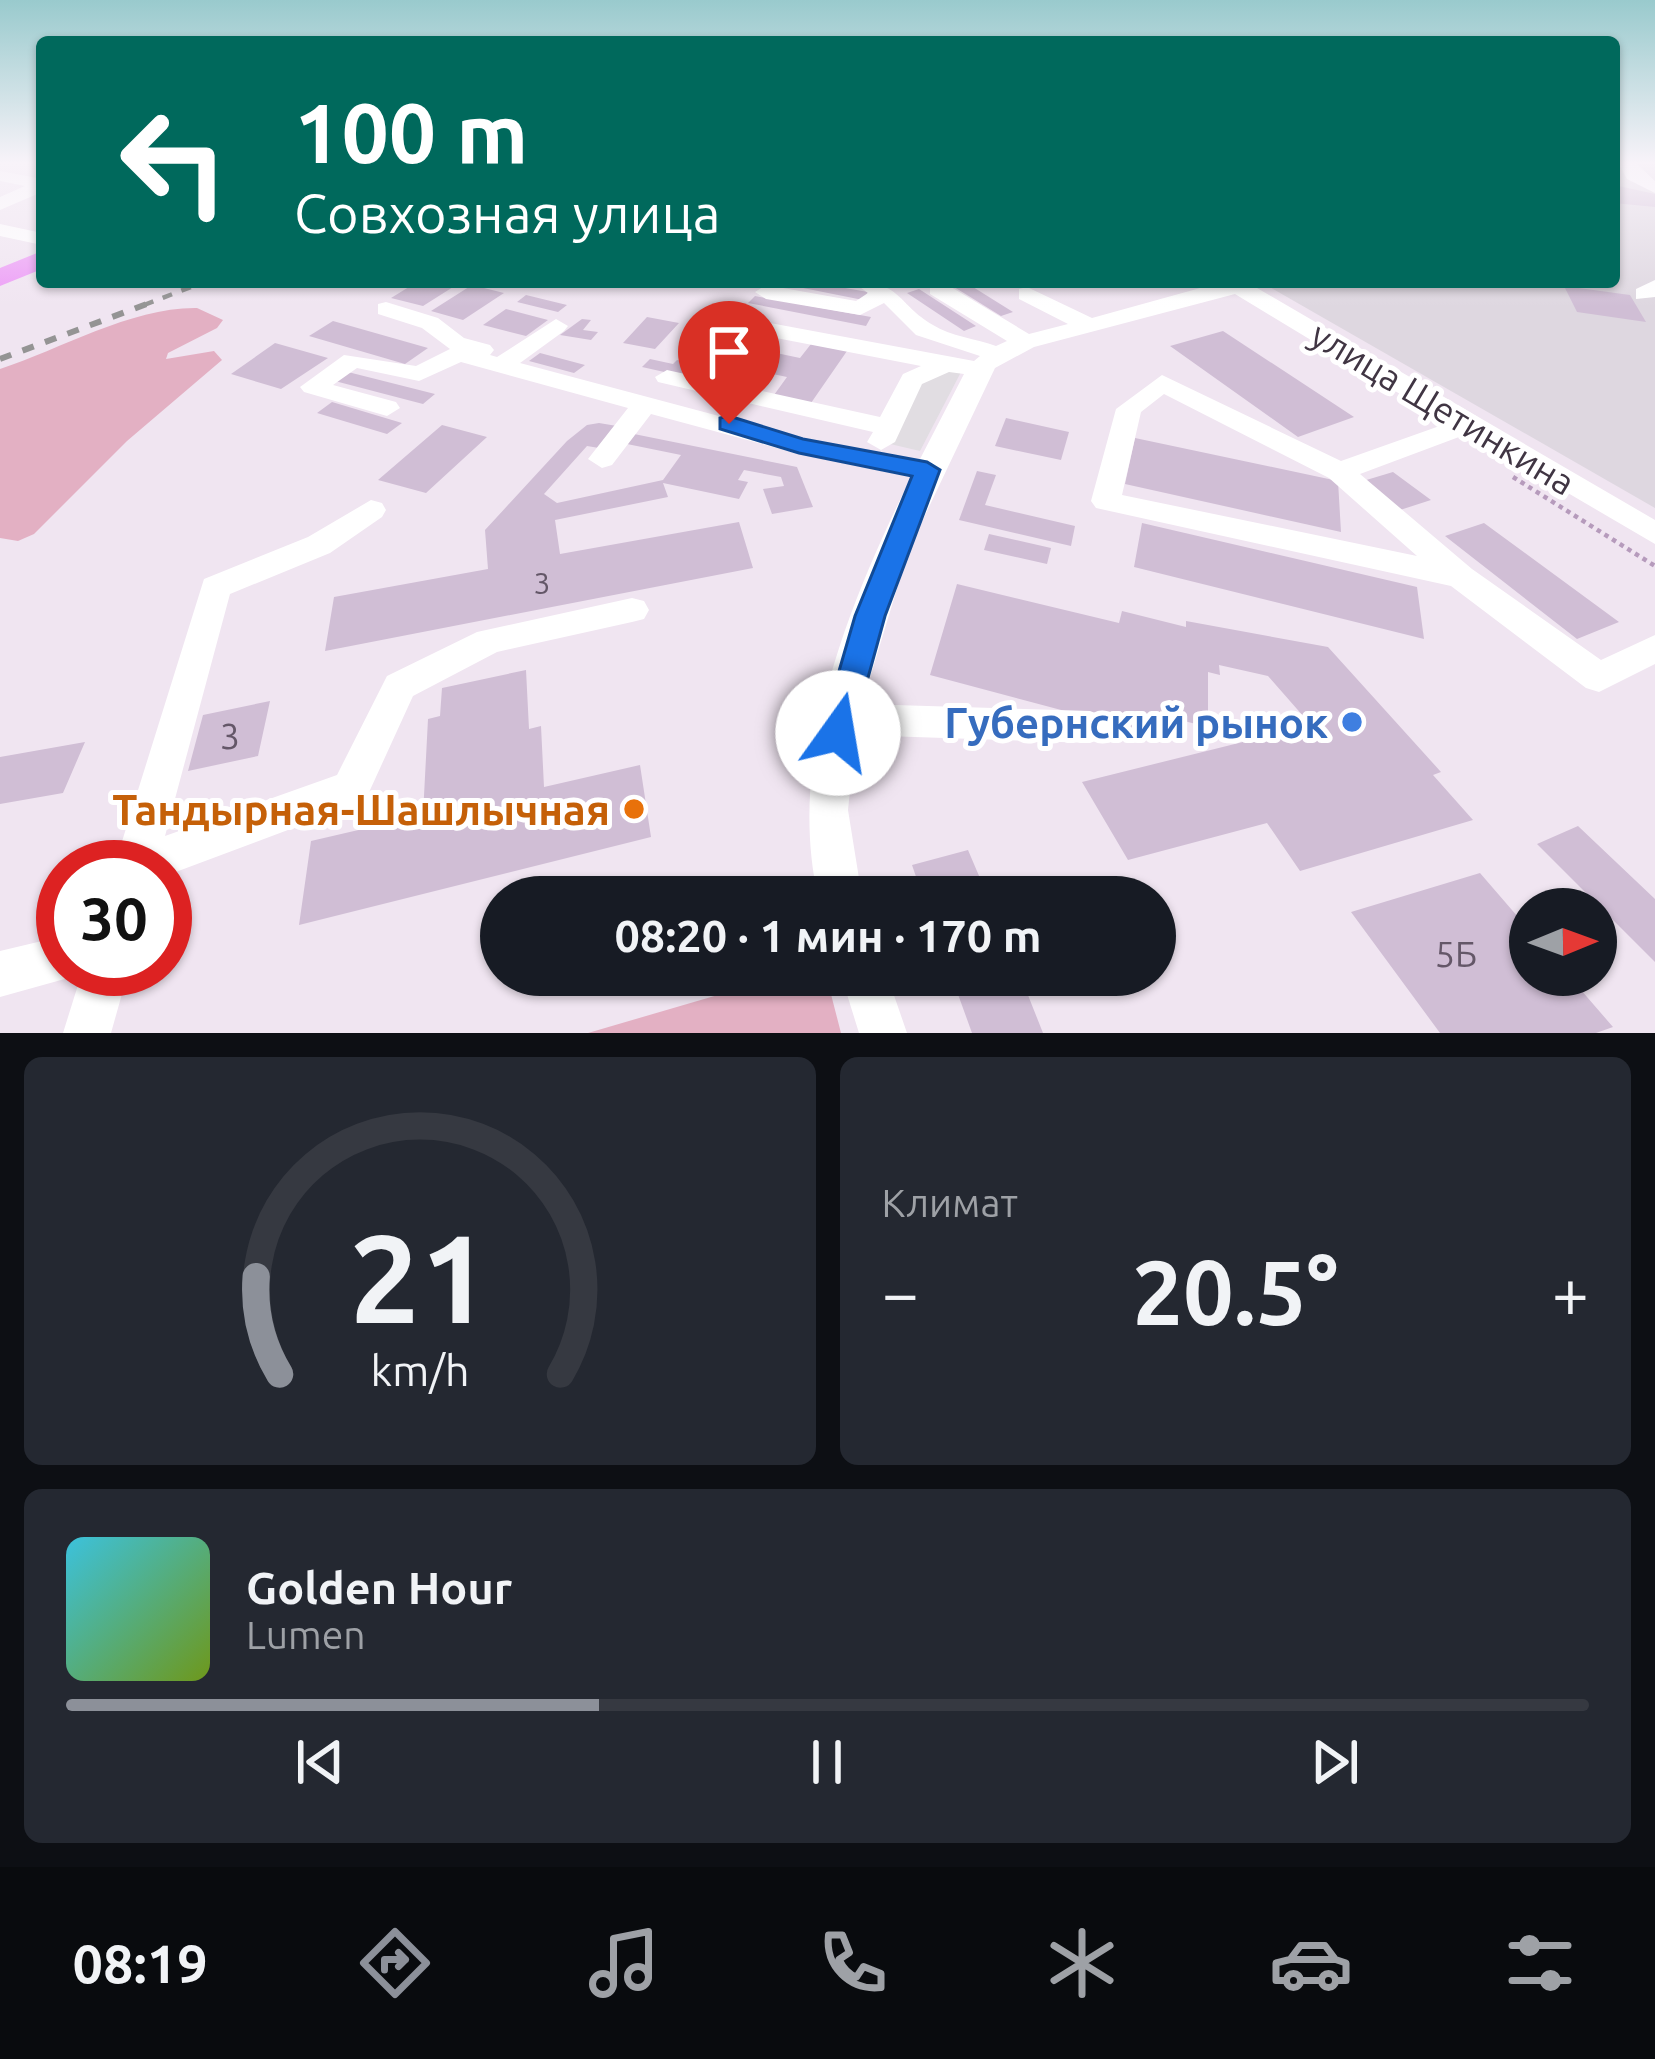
<!DOCTYPE html>
<html lang="ru">
<meta charset="utf-8">
<style>
:root{--surface:#171b24;--page:#242831;--text:#f1f3f6;--muted:#9ea1a6;--line:#363941;--accent:#8c9099}
body{margin:0;font-family:Ubuntu,sans-serif;background:var(--page);color:var(--text);height:100vh;display:flex;flex-direction:column;font-size:45px;white-space:nowrap}
*{box-sizing:border-box;margin:0}
p{font-size:39px;color:var(--muted)}
.icon{flex:none;width:66px;height:66px;fill:none;stroke:currentColor;stroke-width:2;stroke-linecap:round;stroke-linejoin:round}
.map{position:relative;height:1033px;overflow:hidden}
.side{display:flex;flex-direction:column;gap:24px;padding:24px;background:#0d0f14;flex:1}
.side>*{flex:none}
.banner{position:absolute;left:36px;top:36px;width:1584px;height:252px;border-radius:12px;box-shadow:0 3px 9px #0004;background:#00695c;color:#fff;overflow:hidden}
.needle{width:78px;rotate:89deg}
.buttons{position:absolute;left:1509px;top:888px;display:grid;gap:24px}
.buttons a{display:grid;place-items:center;width:108px;height:108px;border-radius:50%;background:var(--surface);box-shadow:0 3px 9px #0004;font-size:60px}
.speed{position:absolute;left:36px;top:840px;display:flex;gap:24px;font-size:60px;font-weight:700;text-align:center}
.speed>*{display:grid;place-content:center;width:156px;height:156px;border-radius:50%;background:var(--surface);box-shadow:0 3px 9px #0004;line-height:1}
.speed .limit{border:18px solid #d22;background:#fff;color:#111}
.pin{position:absolute;display:grid;place-items:center;width:102px;height:102px;color:#fff;margin:-123px -51px;border-radius:50% 50% 50% 0;rotate:-45deg;box-shadow:0 0 12px #0007}
.pin .icon{rotate:45deg}
.me{position:absolute;width:132px;margin:-66px;rotate:13deg;stroke-linejoin:round;filter:drop-shadow(0 0 9px #0008)}
.turn{display:flex;align-items:center;gap:42px;height:252px;padding:0 60px;font-size:54px}
.turn .icon{width:156px;height:156px;stroke-width:2.5}
.turn b{display:block;font-size:84px;line-height:102px}
.big{font-size:90px;font-weight:700;line-height:1.1}
.side .card{flex:1;display:flex;flex-direction:column;justify-content:center;gap:18px;min-width:0;padding:0 42px;border-radius:18px;background:var(--page)}
.side .dial{align-items:center;gap:0}
.dial svg{height:312px;overflow:visible;fill:none;stroke:var(--line);stroke-width:7;stroke-linecap:round;text-anchor:middle}
.dial text{fill:var(--text);stroke:none}
.song{display:flex;align-items:center;gap:36px}
.cover{width:144px;height:144px;border-radius:18px;background:linear-gradient(135deg,hsl(190 70% 55%),hsl(80 70% 35%))}
.played{height:12px;border-radius:6px;background:linear-gradient(90deg,var(--accent) 35%,var(--line) 35%)}
.keys{display:flex;justify-content:space-around;direction:ltr}
.heat{display:flex;justify-content:space-between;align-items:center;font-size:66px;direction:ltr}
.side .tiles{flex:1;display:grid;gap:24px;grid-template-columns:1fr 1fr}
.card:last-child{grid-column:span 2}
.trip{position:absolute;left:480px;top:876px;width:696px;height:120px;border-radius:60px;background:var(--surface);box-shadow:0 3px 9px #0004;font-weight:700;line-height:120px;text-align:center}
.tabs{display:flex;height:192px;justify-content:space-around;align-items:center;background:#090b0e;color:var(--muted)}
.tabs .icon{width:84px;height:84px}
.tabs .active{color:var(--accent)}
.tabs b{font-size:54px;color:var(--text)}
.map>svg:first-child{display:block}
</style>
<div class="map">
<svg width="1655" height="1033" viewBox="0 0 1655 1033">
<rect width="100%" height="100%" fill="#f0e5f1"/>
<!-- industrial -->
<path fill="#ded7e0" d="M1614,162H1655V508L1261,282H1614Z"/>
<!-- green -->
<path fill="#e3b0c3" d="M197,308L223,320L217,328L168,353L166,359L214,351L222,360L127,441L34,534L18,541L0,538V369C61,349 132,307 197,308Z
M786,975H826L841,1033H588Z"/>
<!-- parking -->
<path fill="#e1dde2" d="M931,366L961,372L920,451L873,440Z"/>
<!-- building -->
<path fill="#d0bed5" d="M1614,185L1655,194V207L1614,203Z
M417,282H461L423,306L391,298Z
M773,282H811L868,292L863,300Z
M946,282H965L1013,312L1001,316Z
M472,285L504,293L463,320L431,311Z
M1564,286L1630,295L1646,322L1577,312Z
M919,289L976,326L964,331L907,293Z
M526,295L567,305L558,312L517,302Z
M755,296L871,317L866,326L748,303Z
M506,309L548,320L526,336L483,325Z
M647,317L679,323L655,349L623,343Z
M582,319L591,320L583,330L598,332L591,340L560,335Z
M333,321L428,348L405,364L309,336Z
M1223,331L1354,417L1298,437L1170,346Z
M709,339L800,358L811,344L847,351L811,403L774,395L787,377L693,357Z
M275,343L328,358L281,389L231,374Z
M540,353L585,365L574,373L529,361Z
M650,359L673,364L677,360L711,367L700,380L642,367Z
M344,371L435,394L423,404L331,380Z
M332,402L402,423L387,434L317,413Z
M1006,418L1069,432L1061,460L995,446Z
M599,423L617,426L599,448L587,446L544,494L557,503L663,480L681,455L627,444L634,434L797,467L813,507L772,514L763,489L784,486L781,477L744,470L738,480L748,482L739,499L663,483L668,497L555,520L560,554L739,522L753,568L325,651L334,597L488,569L485,530L567,441L587,425Z
M442,425L487,437L426,493L378,480Z
M1135,438L1338,481L1341,532L1125,484Z
M977,471L996,475L985,505L1075,526L1071,546L959,520Z
M1393,472L1431,500L1400,510L1363,481Z
M1142,523L1417,587L1424,639L1134,567Z
M1484,523L1619,622L1577,639L1445,536Z
M989,534L1051,548L1047,564L984,550Z
M957,584L1119,623L1122,611L1186,627V621L1328,647L1441,772L1433,775L1473,820L1300,871L1267,823L1128,860L1082,782L1311,725L1268,676L1219,665L1220,675L1208,672V727L1176,719L1174,740L930,675Z
M526,670L529,729L541,726L544,787L640,765L651,837L299,925L311,841L423,815L428,719L440,716L442,688Z
M270,701L258,756L188,771L203,715Z
M85,742L63,793L0,804V757Z
M1578,826L1655,899V962L1537,844Z
M968,850L988,897H923L912,865Z
M1480,873L1530,931V975H1568L1613,1027L1596,1033H1440L1351,912Z
M951,975H1020L1043,1033H972Z"/>
<g fill="none" stroke-linecap="round" stroke-linejoin="round">
<!-- path -->
<path stroke="#b69bbc" stroke-width="4.5" stroke-dasharray="4.5 4.5" stroke-linecap="butt" d="M1513,477L1655,566"/>
<!-- minor -->
<path fill="#fff" fill-rule="evenodd" d="M1618,162H1635L1655,181V193L1627,179Z
M0,171L42,179V192L0,210V197L25,186L0,181Z
M0,224L42,233V245L0,236Z
M1655,280V297L1636,299V289Z
M853,282C903,282 897,304 933,325C950,336 977,339 996,346L1007,341L930,294V284H946L1029,334L1068,324L1019,299V289L1027,287L1092,318L1222,282H1267L1257,288L1655,520V544L1467,434L1360,474L1472,569L1601,660L1655,635V664L1599,692L1586,688L1451,586L1096,508L1091,501L1116,409L1162,375L1341,461L1448,423L1235,294L1034,347L995,368L909,549L862,704L1090,711L1103,716L1109,727L1103,738L1090,743L856,735L848,810L862,897H818C786,754 849,604 911,477L799,454L651,414L612,465L602,468L588,459L628,408L461,362L419,381L357,368L333,385L396,402L400,408L387,416L304,392L300,387L344,355L416,366L450,349L422,328L378,314V304L386,302L438,318L464,338L490,345L494,350L490,355L497,357L556,319L568,326L564,331L520,363L801,438L919,461L964,374L949,372L922,384L895,442L881,450L867,442L873,432L658,382L655,377L667,370L880,417L903,374L921,366L703,324L700,319L711,312L974,361L980,356L916,335L884,303L860,315L766,299L755,292L766,285L856,301L868,293ZM1164,394L1329,478L1417,556L1122,495L1141,412Z
M371,500L382,503L386,510L382,517L330,553L230,594L165,836L337,775L387,676L477,632L632,598L644,601L649,610L644,619L632,622L497,652L413,696L365,801L165,876V867H114L204,579L308,537Z
M63,936V969H82L79,975L0,997V951Z
M83,969H129L111,1033H63Z
M841,975H887L907,1033H859Z"/>
<!-- major -->
<path fill="#ec99f6" fill-rule="evenodd" d="M42,251V269L0,286V268Z"/>
<!-- rail-far1 -->
<path stroke="#949494" stroke-width="4.5" stroke-dasharray="10 10" stroke-linecap="butt" d="M144,305L204,282"/>
<!-- rail -->
<path stroke="#949494" stroke-width="6" stroke-dasharray="12 12" stroke-linecap="butt" d="M0,359L152,302"/>
</g>
<!-- sky -->
<linearGradient id="sky" x2="0" y2="1"><stop stop-color="#99cacd"/><stop offset="0.53" stop-color="#f8f3f9"/><stop offset="1" stop-color="#f8f3f9" stop-opacity="0"/></linearGradient>
<rect width="1655" height="307" fill="url(#sky)"/>
<!-- route -->
<path fill="#1a73e8" stroke="#114b97" stroke-width="3" d="M729,416L803,439L927,462L940,470L885,616L850,743L838,747L826,743L821,733L855,616L912,476L799,453L720,429V418Z"/>
<!-- markers -->
<circle fill="#3f7fe0" stroke="#fff" stroke-width="4.5" cx="1352" cy="722" r="12"/>
<circle fill="#e8710a" stroke="#fff" stroke-width="4.5" cx="634" cy="809" r="12"/>
<g text-anchor="middle" dominant-baseline="central" stroke-width="10" stroke-linejoin="round" paint-order="stroke">
<!-- number labels -->
<g font-size="30" fill="#645768">
<text x="542" y="583">3</text>
</g>
<!-- street labels -->
<g font-size="36" fill="#403543" stroke="#fff">
<text transform="translate(1443 408) rotate(31)">улица Щетинкина</text>
</g>
<!-- near-number labels -->
<g font-size="36" fill="#645768">
<text x="230" y="735">3</text>
<text x="1456" y="953">5Б</text>
</g>
<!-- near-shop labels -->
<g font-size="42" font-weight="bold" fill="#366cbe" stroke="#fff" text-anchor="end">
<text x="1328" y="722">Губернский рынок</text>
</g>
<!-- near-food labels -->
<g font-size="42" font-weight="bold" fill="#c56008" stroke="#fff" text-anchor="end">
<text x="610" y="809">Тандырная-Шашлычная</text>
</g>
</g>
</svg>
<div class="buttons">
<a><svg class="needle" viewBox="-14 -14 28 28"><path d="M0-13l5 13h-10z" fill="#e53935"/><path d="M0 13l5-13h-10z" fill="#9ea1a6"/></svg></a>
</div>
<div class="speed"><div class="limit">30</div></div>
<div class="pin" style="left:729px;top:424px;background:#d93025"><svg class="icon" aria-label="arrive" viewBox="0 0 24 24"><path d="M6 21V4h12l-3 4 3 4H6"/></svg></div>
<svg class="me" style="left:838px;top:733px" viewBox="-20 -20 40 40"><circle r="19" fill="#fff"/><path d="M0-13L10 11 0 6-10 11z" fill="#1a73e8"/></svg>
<div class="trip">08:20 · 1 мин · 170 m</div>
<div class="banner">
<div class="turn"><svg class="icon" aria-label="left" viewBox="0 0 24 24"><path d="M17 20v-9H6M10 6l-5 5 5 5"/></svg><div><b>100 m</b>Совхозная улица</div></div>
</div>
</div>
<section class="side">
<div class="tiles">
<div class="card dial"><svg viewBox="0 0 100 80">
<path d="M14 69A42 42 0 1 1 86 69"/>
<path d="M14 69A42 42 0 0 1 8 44" stroke="#8c9099"/>
<text x="50" y="56" font-size="32" font-weight="700">21</text>
<text x="50" y="72" font-size="11">km/h</text>
</svg></div>
<div class="card"><p>Климат</p>
<div class="heat"><a>−</a><b class="big">20.5°</b><a>+</a></div>
</div>
<div class="card">
<div class="song"><i class="cover"></i><div><b>Golden Hour</b><p>Lumen</p></div></div>
<div class="played"></div>
<div class="keys"><svg class="icon" aria-label="previous" viewBox="0 0 24 24"><path d="M18 5L8 12l10 7zM5 5v14"/></svg><svg class="icon" aria-label="pause" viewBox="0 0 24 24"><path d="M8 5v14M16 5v14"/></svg><svg class="icon" aria-label="next" viewBox="0 0 24 24"><path d="M6 5l10 7-10 7zM19 5v14"/></svg></div>
</div>
</div>
</section>
<nav class="tabs">
<b>08:19</b>
<svg class="icon active" aria-label="directions" viewBox="0 0 24 24"><path d="M12 3l9 9-9 9-9-9zM9 14v-3h6M13 9l2 2-2 2"/></svg>
<svg class="icon" aria-label="music" viewBox="0 0 24 24"><path d="M9 18V5l10-2v13"/><circle cx="6" cy="18" r="3"/><circle cx="16" cy="16" r="3"/></svg>
<svg class="icon" aria-label="phone" viewBox="0 0 24 24"><path d="M5 4h4l2 5-3 2q2 4 5 5l2-3 5 2v4C11 20 4 13 5 4z"/></svg>
<svg class="icon" aria-label="climate" viewBox="0 0 24 24"><path d="M12 3v18M4 7l16 10M4 17L20 7"/></svg>
<svg class="icon" aria-label="car" viewBox="0 0 24 24"><path d="M5 17H2v-5l4-1 3-4h7l3 4 3 1v5h-3M9 17h6M6 11h13"/><circle cx="7" cy="17" r="2"/><circle cx="17" cy="17" r="2"/></svg>
<svg class="icon" aria-label="filters" viewBox="0 0 24 24"><path d="M4 7h16M4 17h16"/><circle cx="9" cy="7" r="2"/><circle cx="15" cy="17" r="2"/></svg>
</nav>
